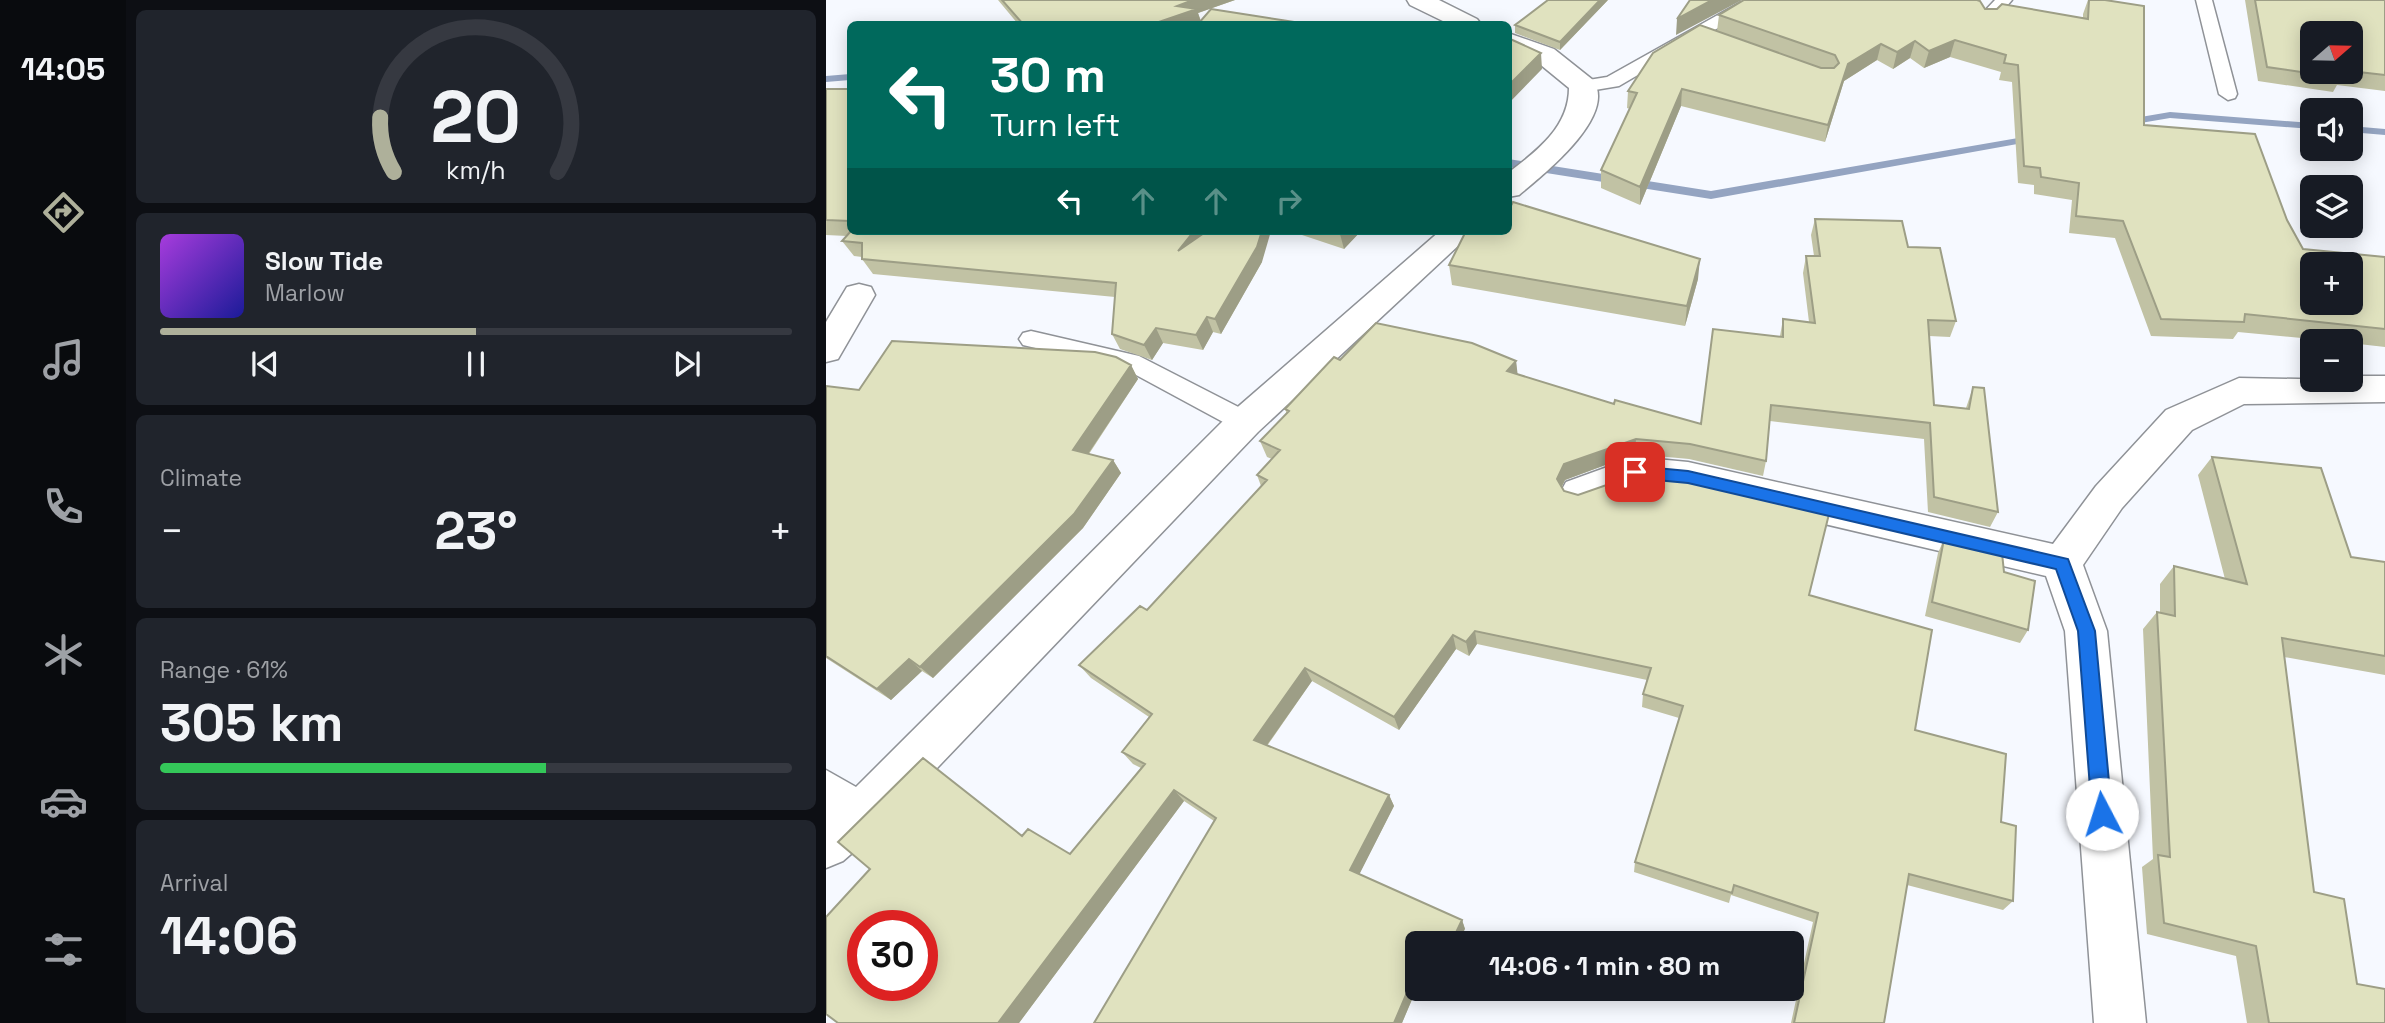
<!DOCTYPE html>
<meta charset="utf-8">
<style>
:root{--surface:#171b24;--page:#20242c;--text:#f1f3f6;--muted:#9ea1a6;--line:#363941;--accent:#aeb09a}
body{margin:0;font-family:"Space Grotesk",sans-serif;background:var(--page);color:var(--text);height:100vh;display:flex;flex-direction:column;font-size:26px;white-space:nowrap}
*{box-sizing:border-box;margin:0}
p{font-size:23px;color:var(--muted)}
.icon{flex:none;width:38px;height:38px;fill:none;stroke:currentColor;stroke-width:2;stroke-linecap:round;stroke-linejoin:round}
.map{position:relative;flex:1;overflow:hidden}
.sheet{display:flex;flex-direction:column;gap:10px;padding:10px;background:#0d0f14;width:700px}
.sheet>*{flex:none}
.guide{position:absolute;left:21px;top:21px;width:665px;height:214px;border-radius:10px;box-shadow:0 4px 18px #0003;background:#00695c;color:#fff;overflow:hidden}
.needle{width:46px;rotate:70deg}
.controls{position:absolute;left:1474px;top:21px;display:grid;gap:14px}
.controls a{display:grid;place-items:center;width:63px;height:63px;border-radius:10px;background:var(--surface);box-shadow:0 4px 18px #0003;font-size:35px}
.speed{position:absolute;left:21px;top:910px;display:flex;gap:14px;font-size:35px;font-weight:700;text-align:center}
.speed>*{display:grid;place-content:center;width:91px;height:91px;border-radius:50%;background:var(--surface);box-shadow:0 4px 18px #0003;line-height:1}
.speed .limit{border:10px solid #d22;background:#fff;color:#111}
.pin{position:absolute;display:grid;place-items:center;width:60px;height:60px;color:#fff;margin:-30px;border-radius:14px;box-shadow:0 4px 10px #0006}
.me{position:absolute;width:77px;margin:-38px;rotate:355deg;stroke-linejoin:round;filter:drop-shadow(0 0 5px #0008)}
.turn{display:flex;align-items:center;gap:24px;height:147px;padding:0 28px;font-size:32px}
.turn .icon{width:91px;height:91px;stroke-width:2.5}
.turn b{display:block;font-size:49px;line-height:60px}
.lanes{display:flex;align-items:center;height:66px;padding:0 28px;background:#0003;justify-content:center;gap:35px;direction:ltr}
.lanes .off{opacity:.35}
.big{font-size:52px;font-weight:800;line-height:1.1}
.sheet .widget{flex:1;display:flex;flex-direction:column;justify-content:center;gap:10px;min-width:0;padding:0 24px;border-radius:10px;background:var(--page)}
.sheet .dial{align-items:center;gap:0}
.dial svg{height:182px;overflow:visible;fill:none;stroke:var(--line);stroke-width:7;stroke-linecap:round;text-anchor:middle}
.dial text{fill:var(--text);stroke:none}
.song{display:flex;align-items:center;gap:21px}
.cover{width:84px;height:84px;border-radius:10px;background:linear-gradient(135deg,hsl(280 70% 55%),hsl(240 70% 35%))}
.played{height:7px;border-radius:4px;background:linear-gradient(90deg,var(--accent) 50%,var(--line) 50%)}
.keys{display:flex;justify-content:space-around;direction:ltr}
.heat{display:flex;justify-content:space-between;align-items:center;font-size:38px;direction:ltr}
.charge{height:10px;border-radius:5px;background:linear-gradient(90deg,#34c759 61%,var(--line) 0)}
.trip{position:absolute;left:579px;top:931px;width:399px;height:70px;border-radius:10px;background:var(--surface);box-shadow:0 4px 18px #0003;font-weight:800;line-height:70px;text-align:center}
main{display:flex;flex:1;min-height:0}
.tab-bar{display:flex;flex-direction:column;width:126px;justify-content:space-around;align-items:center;background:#090b0e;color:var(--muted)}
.tab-bar .icon{width:49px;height:49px}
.tab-bar .on{color:var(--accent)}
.tab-bar b{font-size:32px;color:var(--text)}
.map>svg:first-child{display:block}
</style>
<main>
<nav class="tab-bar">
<b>14:05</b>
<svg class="icon on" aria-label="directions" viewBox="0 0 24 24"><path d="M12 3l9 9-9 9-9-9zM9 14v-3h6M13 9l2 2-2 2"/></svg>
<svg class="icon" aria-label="music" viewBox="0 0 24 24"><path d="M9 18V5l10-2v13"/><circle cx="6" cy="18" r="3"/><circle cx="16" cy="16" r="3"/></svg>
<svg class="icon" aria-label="phone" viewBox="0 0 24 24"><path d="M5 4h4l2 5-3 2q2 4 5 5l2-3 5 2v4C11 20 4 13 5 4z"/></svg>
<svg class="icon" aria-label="climate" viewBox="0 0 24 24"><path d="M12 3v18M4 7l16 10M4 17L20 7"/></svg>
<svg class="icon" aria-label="car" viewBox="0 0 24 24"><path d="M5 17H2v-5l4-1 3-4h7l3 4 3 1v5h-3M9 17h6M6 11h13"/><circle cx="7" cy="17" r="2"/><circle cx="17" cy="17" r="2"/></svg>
<svg class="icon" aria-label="filters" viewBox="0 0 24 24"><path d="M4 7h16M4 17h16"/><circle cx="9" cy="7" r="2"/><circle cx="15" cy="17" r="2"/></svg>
</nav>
<section class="sheet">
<div class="widget dial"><svg viewBox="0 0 100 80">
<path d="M14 69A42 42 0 1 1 86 69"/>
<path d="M14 69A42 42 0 0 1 8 45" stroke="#aeb09a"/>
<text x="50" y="56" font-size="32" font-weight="700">20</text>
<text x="50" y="72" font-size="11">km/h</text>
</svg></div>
<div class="widget">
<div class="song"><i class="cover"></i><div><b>Slow Tide</b><p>Marlow</p></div></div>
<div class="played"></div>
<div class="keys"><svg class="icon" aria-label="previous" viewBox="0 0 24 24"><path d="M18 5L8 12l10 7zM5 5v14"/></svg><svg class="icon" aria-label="pause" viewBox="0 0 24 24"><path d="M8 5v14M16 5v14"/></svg><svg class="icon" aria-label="next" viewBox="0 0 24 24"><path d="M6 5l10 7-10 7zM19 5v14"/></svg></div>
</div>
<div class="widget"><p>Climate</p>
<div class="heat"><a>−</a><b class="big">23°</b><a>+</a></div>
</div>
<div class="widget"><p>Range · 61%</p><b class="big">305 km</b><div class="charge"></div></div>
<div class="widget"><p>Arrival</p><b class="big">14:06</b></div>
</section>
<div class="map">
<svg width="1559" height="1023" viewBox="0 0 1559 1023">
<rect width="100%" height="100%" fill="#f6f9ff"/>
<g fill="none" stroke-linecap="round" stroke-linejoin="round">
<!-- stream -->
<path fill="#94a4c1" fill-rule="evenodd" d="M24,74V80L0,82V76Z
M1344,112L1486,123V129L1344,118L1297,126L1291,123L1297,120Z
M1524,126L1559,129V135L1524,132Z
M1209,135L1213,136V140L885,199L682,167V159L885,191Z"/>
<defs>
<path id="lane" d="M1169,0H1186L1166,23H1154L1151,19Z
M1370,0H1386L1411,94L1409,98L1402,100L1393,94Z
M915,2L924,7L921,11L793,86L757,92L748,86L750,82L781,77Z
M205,331L313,356L428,415L431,422L428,429L419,431L410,429L299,369L197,345L193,339L197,333Z"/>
<path id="street" d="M581,0H613L651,19L655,24H623L584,5Z
M682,33L728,49L767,80C792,116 717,175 693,195L682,197V173C711,151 743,127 743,88L710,61L682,50Z
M614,231H648L432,432L49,833L17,861L0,868V770L30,787L406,412Z
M33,284L45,287L49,295L12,359L0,362V322L21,287Z
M1524,376H1559V402L1418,404L1366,430L1296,508L1257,565L1281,631L1320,1023H1268L1239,631L1220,576L862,492L811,487L753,508L740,504L734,493L740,482L809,457L862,462L1227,544L1270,486L1340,410L1413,378L1524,380Z"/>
</defs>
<!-- lane casing -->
<use href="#lane" stroke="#8f9297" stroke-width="3"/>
<!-- street casing -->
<use href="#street" stroke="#8f9297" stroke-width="3"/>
<!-- lane -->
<use href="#lane" fill="#fff" fill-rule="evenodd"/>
<!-- street -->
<use href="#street" fill="#fff" fill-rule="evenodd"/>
</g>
<!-- wall -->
<path fill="#c1c2a4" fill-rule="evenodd" d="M172,0H409L372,13L375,21L370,24H192Z
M782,0L734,50L689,33V25Z
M917,0H1151L1159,9L1257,19V14L1262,0H1279L1318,125L1461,220L1477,249L1559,257V347L1524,343V341H1506L1412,332L1407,339L1325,336L1289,238L1243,233L1246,200L1208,194V185L1192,183L1186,82L1173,80L1175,72L1124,57L1098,68L1084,58L1067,69L1051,60L1018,81L999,142L855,106L814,205L775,188V170L804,109L801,108L802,91L891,31L893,15Z
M1419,0H1559V91L1511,85L1507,92L1432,81ZM1524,33V72H1486Z
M0,89H24V231L436,262L395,334L387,332L377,350L337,343L326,360L294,349L286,334L289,297L47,274L36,259V257L28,256L16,241L21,236L0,235Z
M989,219L1082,247L1130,321L1124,337L1103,336L1108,405L1140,408L1147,387L1172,512L1164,527L1102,512L1098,439L944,421L940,461L937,476L863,459L809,454L739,480L736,487L738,491L983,595L1089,730L1175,822L1187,901L1177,910L1081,885L1058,1023H965L987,922L905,895L903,903L808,872L809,862L853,718L816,707L817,694L821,680L651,644L643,656L630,649L573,730L486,681L441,746L563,795L568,806L533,874L636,920L639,929L592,943V989H611L607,998L590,990L576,1023H268L388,821L358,801L193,1023L44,869L97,758L196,836L244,854L315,768L307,764L296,752L323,717L265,678L253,665L321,610L435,486L431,475L446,459L441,457L434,441L461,414L459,409L514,360L690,361L691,374L788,404L875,424L954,336L957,319L983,322L977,273L980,256H988L985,235Z
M464,231H535L518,249Z
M623,265L872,279L859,326L626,285Z
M305,365L312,379L263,454L287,460L295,473L257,528L107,678L96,671L65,700L0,658V386L33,390Z
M1386,457L1525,557L1559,562V675L1458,657L1488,892L1531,984L1559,1023H1421L1410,956L1321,934L1316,867L1327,859L1317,629L1331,612L1334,613V584L1348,566L1399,579L1372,475Z
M1118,539L1178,572L1202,630L1194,643L1099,616L1112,553Z"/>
<!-- shaded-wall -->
<path fill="#9d9e86" d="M367,0H409L372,13L375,22L370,24H327L351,6Z
M774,0H782L734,50V42Z
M886,0H916L850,35L851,19Z
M1129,40L1124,57L1098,68L1103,51Z
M1089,41L1084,58L1067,69L1071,52Z
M1055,44L1051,60L1018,81L999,142L1002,125L1022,64Z
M715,53L716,69L682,104V86Z
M856,89L855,106L814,205V187Z
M368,231H386L352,251Z
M436,231H445L436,262L395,334L389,319Z
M517,231H535L518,249L514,234Z
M874,259L872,279L859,326L861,306Z
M381,317L387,332L377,350L370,335Z
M330,328L337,343L326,360L318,345Z
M690,361L692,377L681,371Z
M305,365L312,379L256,463L247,450Z
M810,439L809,454L739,480L732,494L731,479L738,464Z
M287,460L295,473L257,528L107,678L94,667Z
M649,631L651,644L643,656L640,642Z
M627,635L630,649L573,730L568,717Z
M83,659L96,671L65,700L51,689Z
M479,668L486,681L436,752L428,740Z
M348,790L358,801L193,1023H172Z
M563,795L568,806L531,879L524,870Z
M636,920L639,929L632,943H625Z
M585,983L590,990L576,1023H568Z
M603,989H611L607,998L602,991Z"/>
<!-- building -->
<path fill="#e0e2bf" stroke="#9d9e86" stroke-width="2" fill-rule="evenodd" d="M176,0H367L351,6L371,9L327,24H197Z
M722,0H774L734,42L689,25Z
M864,0H886L851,19Z
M918,0H1151L1154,1L1159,9H1171L1176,4L1262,19L1263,0H1279L1318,6V125L1429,134L1461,220L1477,249L1559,257V329L1419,314L1418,322L1335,319L1297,221L1250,216L1253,183L1215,177L1214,168L1198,166L1192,65L1178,63L1180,55L1129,40L1103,51L1089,41L1071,52L1055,44L1022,64L1002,125L856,89L814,187L775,170L811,93L802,91L827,53L874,25L995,68H1008L1013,63L1009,55L893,15ZM1486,264H1524V303H1486Z
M1429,0H1559V75L1524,71V33H1486V72H1514L1516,78L1441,67Z
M385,9L468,22L466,24H372Z
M682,38L715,53L682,86Z
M0,89H24V221L0,220Z
M687,202L874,259L861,306L623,265L640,231H682V211Z
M989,219L1076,221L1082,247L1114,248L1130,321L1102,320L1108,405L1143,409L1147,387L1158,388L1172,512L1108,497L1104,423L945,405L940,461L864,444L810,439L738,464L731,479L738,491L752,495L812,474L863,479L1003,514L983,595L1106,630L1089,730L1180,754L1175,822L1190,826L1187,901L1083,874L1058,1023H968L992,913L908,885L906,893L809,862L857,706L817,694L825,668L649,631L640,642L627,635L568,717L479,668L428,740L563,795L524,870L636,920L625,943H592V986L585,983L568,1023H268L390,818L348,790L172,1023H12L0,1014V917L44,869L12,842L97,758L196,836L202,829L244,854L319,764L296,752L326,714L253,665L314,606L321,610L441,480L431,475L454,450L434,441L463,411L459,409L508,357L514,360L550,323L646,343L690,361L681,371L788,404L789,400L875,424L887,329L957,337V319L989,323L980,256H994ZM37,926H96V985H37Z
M25,231H368L352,251L381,231H436L431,247L389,319L381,317L370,335L330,328L318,345L286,334L290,283L36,259V243L16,241Z
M505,231H517L514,234Z
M66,341L269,352L290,357L305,365L247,450L287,460L248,514L94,667L83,659L51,689L0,656V386L33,390Z
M1386,457L1495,468L1525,557L1559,562V656L1456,638L1488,892L1518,899L1531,984L1559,989V1023H1443L1430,946L1338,923L1332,855L1344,857L1331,612L1349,616L1348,566L1421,584Z
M1118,539L1176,553L1178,572L1209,581L1202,630L1106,602Z"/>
<!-- route -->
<path fill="#1a73e8" stroke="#114b97" stroke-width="2" d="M809,466L862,471L1242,559L1269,631L1286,814L1283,820L1276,823L1269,820L1266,814L1252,631L1230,569L862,483L809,478L801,472Z"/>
</svg>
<div class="controls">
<a><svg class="needle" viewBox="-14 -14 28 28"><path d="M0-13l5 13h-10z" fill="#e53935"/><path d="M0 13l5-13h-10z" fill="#9ea1a6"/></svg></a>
<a><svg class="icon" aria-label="sound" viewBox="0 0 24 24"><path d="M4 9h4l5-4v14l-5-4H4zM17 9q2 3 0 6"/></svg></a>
<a><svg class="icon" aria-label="layers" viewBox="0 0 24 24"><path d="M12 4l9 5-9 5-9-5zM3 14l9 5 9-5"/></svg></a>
<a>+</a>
<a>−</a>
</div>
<div class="speed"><div class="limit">30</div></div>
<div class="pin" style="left:809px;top:472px;background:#d93025"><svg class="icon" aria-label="arrive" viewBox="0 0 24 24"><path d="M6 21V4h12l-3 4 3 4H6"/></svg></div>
<svg class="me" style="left:1276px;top:814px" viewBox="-20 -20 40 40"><circle r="19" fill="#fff"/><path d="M0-13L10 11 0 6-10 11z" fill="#1a73e8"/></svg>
<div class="trip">14:06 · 1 min · 80 m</div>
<div class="guide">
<div class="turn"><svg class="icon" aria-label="left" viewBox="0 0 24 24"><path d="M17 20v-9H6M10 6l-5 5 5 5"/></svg><div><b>30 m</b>Turn left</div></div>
<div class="lanes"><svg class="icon" aria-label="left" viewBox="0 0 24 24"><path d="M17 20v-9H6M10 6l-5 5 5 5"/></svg><svg class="icon off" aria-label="ahead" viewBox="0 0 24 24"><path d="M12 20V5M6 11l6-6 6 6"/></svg><svg class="icon off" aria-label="ahead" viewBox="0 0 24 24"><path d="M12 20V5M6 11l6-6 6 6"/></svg><svg class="icon off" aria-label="right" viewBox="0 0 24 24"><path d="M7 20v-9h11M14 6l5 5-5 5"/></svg></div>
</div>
</div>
</main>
